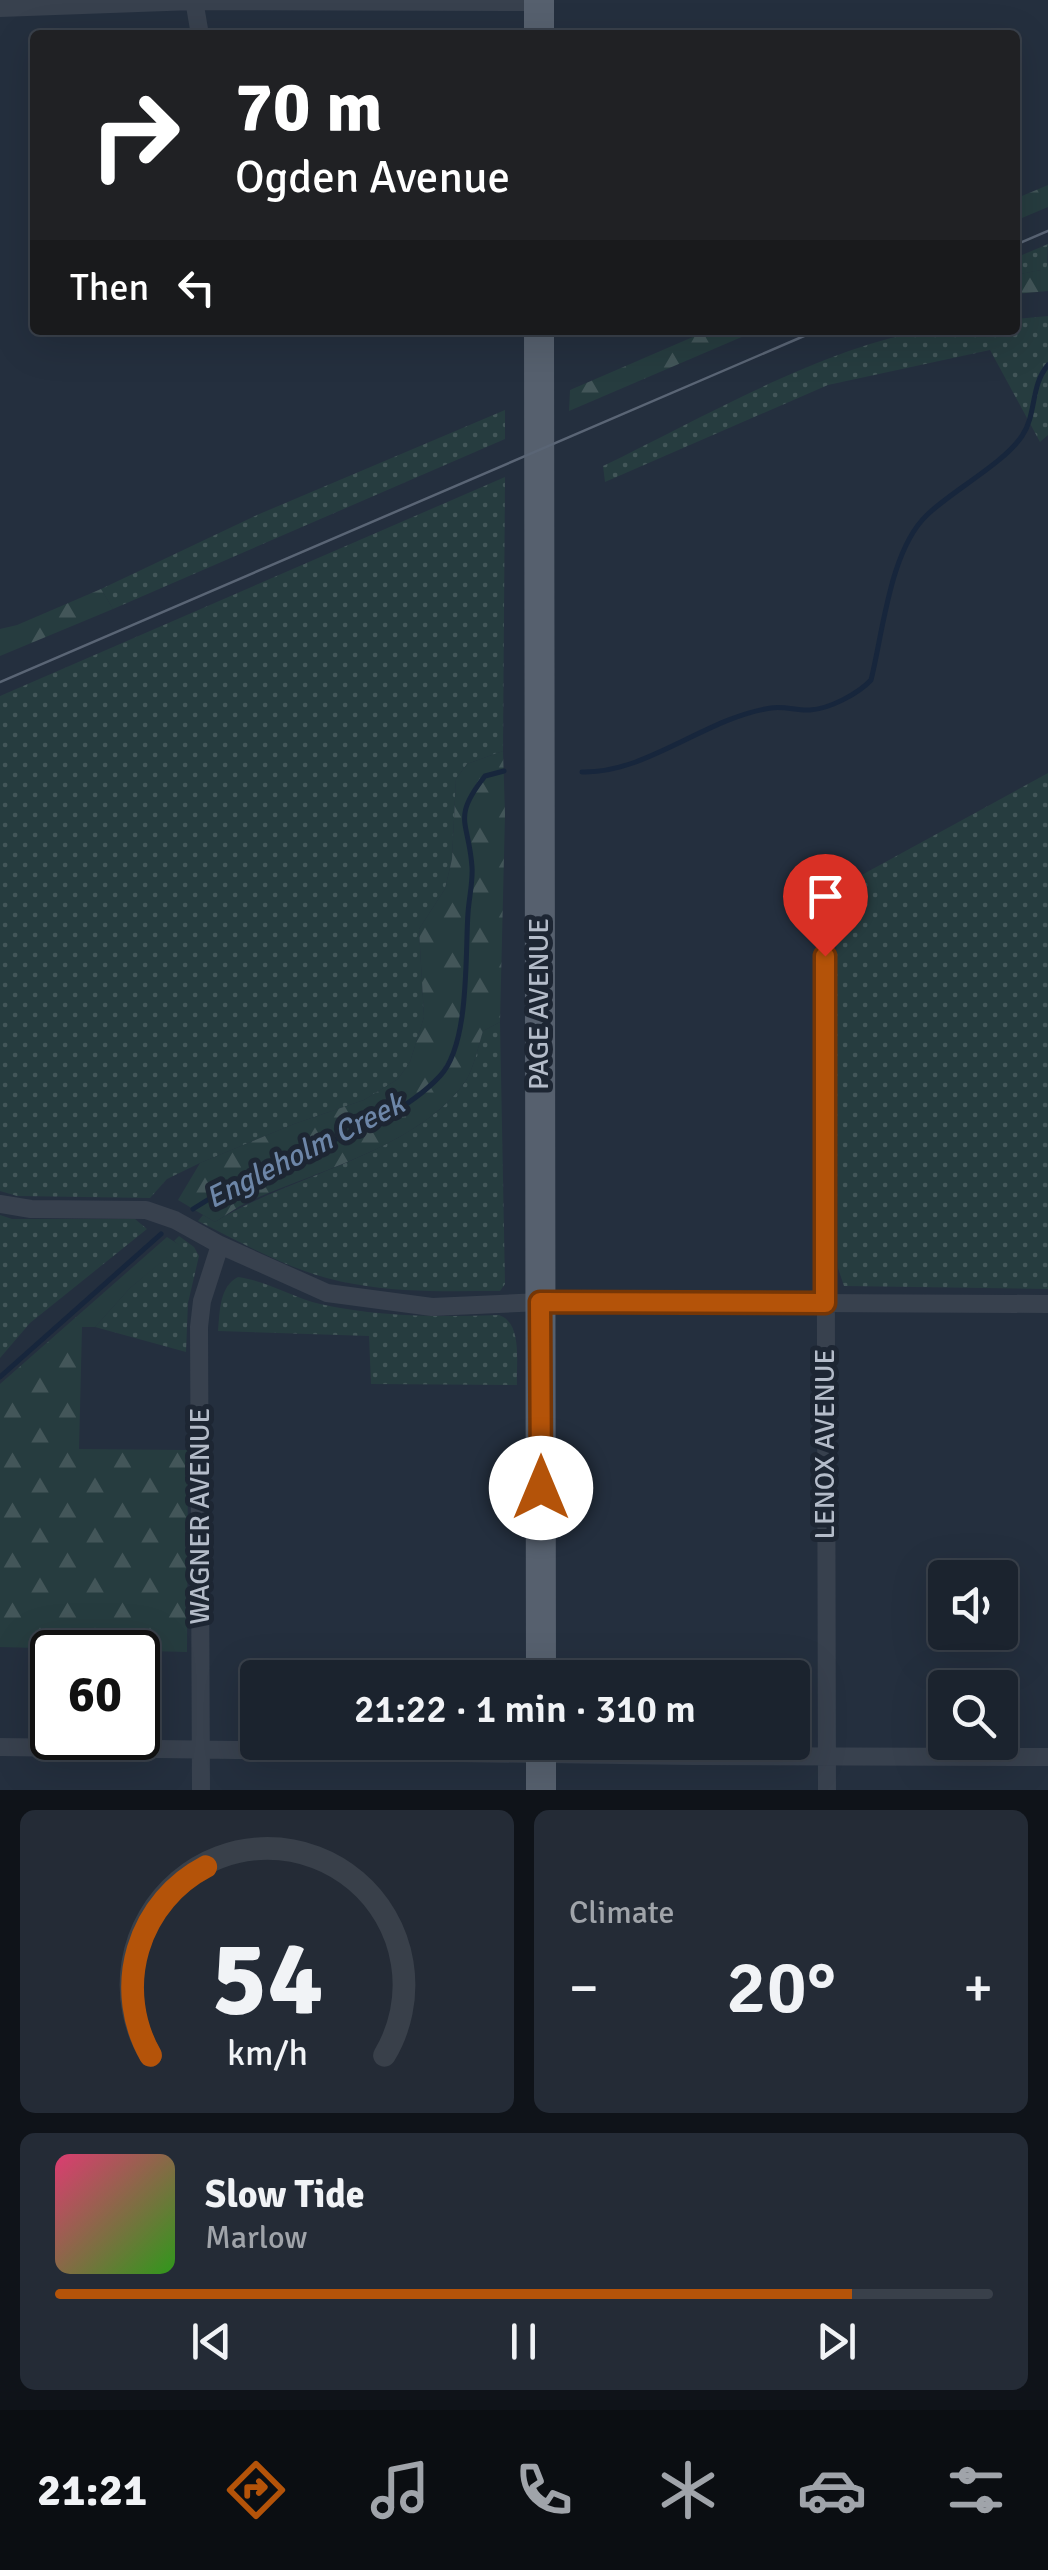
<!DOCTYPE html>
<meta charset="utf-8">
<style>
:root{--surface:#1b232e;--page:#242b36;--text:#f1f3f6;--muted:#a0a4aa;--line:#39404a;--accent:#b45309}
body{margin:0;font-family:Signika,sans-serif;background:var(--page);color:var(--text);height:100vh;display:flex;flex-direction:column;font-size:38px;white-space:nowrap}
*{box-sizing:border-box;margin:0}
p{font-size:32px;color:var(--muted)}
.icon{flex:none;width:55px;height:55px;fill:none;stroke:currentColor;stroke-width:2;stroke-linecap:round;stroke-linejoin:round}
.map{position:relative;height:1790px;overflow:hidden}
.details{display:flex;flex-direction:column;gap:20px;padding:20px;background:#0f1319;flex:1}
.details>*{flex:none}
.top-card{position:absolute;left:30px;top:30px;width:990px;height:305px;border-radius:10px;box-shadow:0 10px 40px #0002,0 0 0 2px var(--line);background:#202124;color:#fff;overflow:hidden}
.tools{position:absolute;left:928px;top:1560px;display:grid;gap:20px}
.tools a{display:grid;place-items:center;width:90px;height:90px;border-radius:10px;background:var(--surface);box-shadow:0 10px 40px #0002,0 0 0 2px var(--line);font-size:50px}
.speed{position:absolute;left:30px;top:1630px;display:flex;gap:20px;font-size:50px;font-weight:700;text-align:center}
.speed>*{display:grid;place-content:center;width:130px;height:130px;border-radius:50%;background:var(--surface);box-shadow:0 10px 40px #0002,0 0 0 2px var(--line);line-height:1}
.speed .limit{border:5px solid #111;border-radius:15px;background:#fff;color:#111}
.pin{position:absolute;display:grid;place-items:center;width:85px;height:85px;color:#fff;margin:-102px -42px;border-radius:50% 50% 50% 0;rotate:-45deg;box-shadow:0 0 10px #0007}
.pin .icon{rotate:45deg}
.me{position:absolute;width:110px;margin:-55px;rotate:0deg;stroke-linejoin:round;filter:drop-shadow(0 0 8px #0008)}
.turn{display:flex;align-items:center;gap:35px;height:210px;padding:0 40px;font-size:45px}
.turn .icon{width:130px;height:130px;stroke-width:2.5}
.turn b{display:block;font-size:70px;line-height:85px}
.then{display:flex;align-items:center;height:95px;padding:0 40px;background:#0003;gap:20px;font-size:38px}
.big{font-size:75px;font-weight:600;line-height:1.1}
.details .card{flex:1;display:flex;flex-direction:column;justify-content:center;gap:15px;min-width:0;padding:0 35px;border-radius:15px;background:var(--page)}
.details .dial{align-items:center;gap:0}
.dial svg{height:260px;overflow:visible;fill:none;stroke:var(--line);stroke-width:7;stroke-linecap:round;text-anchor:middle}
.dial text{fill:var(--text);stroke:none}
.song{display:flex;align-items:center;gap:30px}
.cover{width:120px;height:120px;border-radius:15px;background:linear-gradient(135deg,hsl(340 70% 55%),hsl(110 70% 35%))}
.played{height:10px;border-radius:5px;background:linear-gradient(90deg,var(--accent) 85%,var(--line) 85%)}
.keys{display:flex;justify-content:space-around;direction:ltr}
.heat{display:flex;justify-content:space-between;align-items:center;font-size:55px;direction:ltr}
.details .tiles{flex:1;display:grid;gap:20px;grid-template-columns:1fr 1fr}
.card:last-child{grid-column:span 2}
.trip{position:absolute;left:240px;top:1660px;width:570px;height:100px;border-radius:10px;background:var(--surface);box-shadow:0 10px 40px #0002,0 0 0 2px var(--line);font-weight:600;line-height:100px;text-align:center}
.menu{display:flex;height:160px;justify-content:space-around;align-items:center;background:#0b0e12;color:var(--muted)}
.menu .icon{width:70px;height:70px}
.menu .on{color:var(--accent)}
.menu b{font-size:45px;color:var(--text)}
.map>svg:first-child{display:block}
</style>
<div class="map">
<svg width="1048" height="1790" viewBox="0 0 1048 1790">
<defs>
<pattern id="grass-dots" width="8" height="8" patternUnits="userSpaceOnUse" patternTransform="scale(2.5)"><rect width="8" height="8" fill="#263c3f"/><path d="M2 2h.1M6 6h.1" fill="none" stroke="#435659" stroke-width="1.8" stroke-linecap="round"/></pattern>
<pattern id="forest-firs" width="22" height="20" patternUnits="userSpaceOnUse" patternTransform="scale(2.5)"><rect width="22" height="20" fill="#263c3f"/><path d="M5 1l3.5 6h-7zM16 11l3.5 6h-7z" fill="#435659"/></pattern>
</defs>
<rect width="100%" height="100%" fill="#242f3e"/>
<!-- grass -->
<path fill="url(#grass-dots)" d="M1048,244L1047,269L1015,275V258Z
M1048,316V435L1040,442L990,350L828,385L605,482L603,466C698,420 827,345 930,330C957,326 988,330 1015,330V319Z
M505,410V439L113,609L101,589L257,515Z
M505,477L503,751L467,764L456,779L452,859L445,889L419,929L424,1017L410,1062L398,1079L364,1100L294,1124L200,1163L167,1179L150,1198L17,1196L0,1191V696Z
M1048,773V1289L844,1286L838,1268L836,889Z
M500,1022L505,1284L500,1291C451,1291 402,1293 354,1284C298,1275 248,1246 198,1221L203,1215L215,1222C288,1176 414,1154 465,1082C474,1068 478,1047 483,1031Z
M0,1215L12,1219H135L147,1229L30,1323L0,1358Z
M179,1236L194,1247L199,1256L188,1303L186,1352L95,1327L130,1288L180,1246L174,1241Z
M238,1277C267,1281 292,1297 320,1304C379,1317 439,1317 499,1315C523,1323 516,1364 517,1385L371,1384L369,1336L218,1331C220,1311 219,1287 238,1277Z"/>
<!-- forest -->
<path fill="url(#forest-firs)" d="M1048,185V207L1015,221V199Z
M1048,261V291L1015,294V275L1046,269Z
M709,330H758L569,411L570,390Z
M101,589L113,609L0,656V629L17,625Z
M503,751L505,814L500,1022L483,1031C478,1047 474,1068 465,1082C419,1146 316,1171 248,1202C237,1207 226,1215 215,1222L178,1200L200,1163L294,1124L364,1100L398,1079L410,1062L424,1017L419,929L445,889L452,859L456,779L467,764Z
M167,1237L181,1246L130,1288L95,1327H82L79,1449L188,1450L187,1652L0,1647V1384Z"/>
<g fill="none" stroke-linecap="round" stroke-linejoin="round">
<!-- stream -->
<path stroke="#17263c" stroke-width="5" d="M582,772C646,774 707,717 771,708C785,706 797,711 810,710C829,709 858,694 871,680C883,632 890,550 927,515C953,490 1003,464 1022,436C1037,414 1030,386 1048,365
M193,1209C218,1193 246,1177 273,1165C329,1140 397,1122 440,1076C470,1044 465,955 468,913C469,898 473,882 472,867C469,821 451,819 485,776L504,771
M0,1377L161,1234"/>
<!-- minor -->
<path stroke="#38414e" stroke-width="18" d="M194,0L200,35
M0,8L194,1L539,2
M825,917L827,1790
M0,1204L31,1209L146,1210L175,1220L220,1245L327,1293L432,1307L540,1302L1048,1304
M0,1747L692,1756L1048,1757
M201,1790L199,1327L202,1301L220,1245"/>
<!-- primary -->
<path stroke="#56606e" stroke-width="30" d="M539,35V0
M539,330L541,1678
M541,1742V1790"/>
<!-- tram -->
<path stroke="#5a6575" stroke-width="2.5" d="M1015,245L1048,231
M0,682L818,330"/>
</g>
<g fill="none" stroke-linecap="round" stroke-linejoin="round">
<defs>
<path id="route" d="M541,1488L540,1302L825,1303V956"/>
</defs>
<!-- route casing -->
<use href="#route" stroke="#753606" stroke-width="25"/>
<!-- route -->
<use href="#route" stroke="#b45309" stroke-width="18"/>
</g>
<g text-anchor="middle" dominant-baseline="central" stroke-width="10" stroke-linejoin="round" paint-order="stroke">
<!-- street labels -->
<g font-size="28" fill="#b4bcc9" stroke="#1d2633">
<text transform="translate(539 1004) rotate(-90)">PAGE AVENUE</text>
<text transform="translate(825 1444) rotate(-90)">LENOX AVENUE</text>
<text transform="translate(200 1516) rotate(-90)">WAGNER AVENUE</text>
</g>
<!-- water labels -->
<g font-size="30" font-style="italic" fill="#6d86a8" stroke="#1d2633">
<text transform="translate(305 1151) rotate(-27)">Engleholm Creek</text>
</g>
</g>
</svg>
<div class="tools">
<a><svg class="icon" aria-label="sound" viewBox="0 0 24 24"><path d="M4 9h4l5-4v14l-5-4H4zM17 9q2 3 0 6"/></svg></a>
<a><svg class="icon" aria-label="search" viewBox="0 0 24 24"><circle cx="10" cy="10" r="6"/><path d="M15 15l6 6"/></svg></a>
</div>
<div class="speed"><div class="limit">60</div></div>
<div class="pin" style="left:825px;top:956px;background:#d93025"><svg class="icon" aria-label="arrive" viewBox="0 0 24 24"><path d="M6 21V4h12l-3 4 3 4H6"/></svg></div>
<svg class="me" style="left:541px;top:1488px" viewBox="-20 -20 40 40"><circle r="19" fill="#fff"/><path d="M0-13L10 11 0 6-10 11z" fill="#b45309"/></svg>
<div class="trip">21:22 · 1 min · 310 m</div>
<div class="top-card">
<div class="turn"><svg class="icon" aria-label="right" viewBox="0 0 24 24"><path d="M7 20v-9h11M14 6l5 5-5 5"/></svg><div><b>70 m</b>Ogden Avenue</div></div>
<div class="then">Then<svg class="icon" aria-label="left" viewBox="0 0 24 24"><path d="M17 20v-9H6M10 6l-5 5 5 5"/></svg></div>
</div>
</div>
<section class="details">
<div class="tiles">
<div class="card dial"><svg viewBox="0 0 100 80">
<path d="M14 69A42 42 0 1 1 86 69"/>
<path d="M14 69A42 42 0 0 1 31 11" stroke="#b45309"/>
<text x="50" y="56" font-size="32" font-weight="700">54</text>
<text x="50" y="72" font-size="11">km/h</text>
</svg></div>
<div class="card"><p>Climate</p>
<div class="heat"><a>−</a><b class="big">20°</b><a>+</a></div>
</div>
<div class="card">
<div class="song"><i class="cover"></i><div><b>Slow Tide</b><p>Marlow</p></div></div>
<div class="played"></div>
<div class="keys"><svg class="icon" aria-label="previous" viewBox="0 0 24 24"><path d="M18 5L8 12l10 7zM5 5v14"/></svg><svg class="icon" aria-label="pause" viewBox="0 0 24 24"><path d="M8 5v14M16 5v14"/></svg><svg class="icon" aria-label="next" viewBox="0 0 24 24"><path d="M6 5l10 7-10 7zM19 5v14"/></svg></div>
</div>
</div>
</section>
<nav class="menu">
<b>21:21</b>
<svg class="icon on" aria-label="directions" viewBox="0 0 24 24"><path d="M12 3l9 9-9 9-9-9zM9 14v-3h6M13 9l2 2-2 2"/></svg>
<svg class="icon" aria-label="music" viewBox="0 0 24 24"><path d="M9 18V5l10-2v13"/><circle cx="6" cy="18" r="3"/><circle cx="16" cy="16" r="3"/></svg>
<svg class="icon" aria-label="phone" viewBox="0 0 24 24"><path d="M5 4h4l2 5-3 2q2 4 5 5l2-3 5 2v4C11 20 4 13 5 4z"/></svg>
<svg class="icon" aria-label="climate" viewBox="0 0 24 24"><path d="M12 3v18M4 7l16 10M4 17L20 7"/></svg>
<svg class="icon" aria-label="car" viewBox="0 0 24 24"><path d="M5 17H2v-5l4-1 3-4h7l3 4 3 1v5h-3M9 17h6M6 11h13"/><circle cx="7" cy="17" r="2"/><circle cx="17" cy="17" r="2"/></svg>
<svg class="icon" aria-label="filters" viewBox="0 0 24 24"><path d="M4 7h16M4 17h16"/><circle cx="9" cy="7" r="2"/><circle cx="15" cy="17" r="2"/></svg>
</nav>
